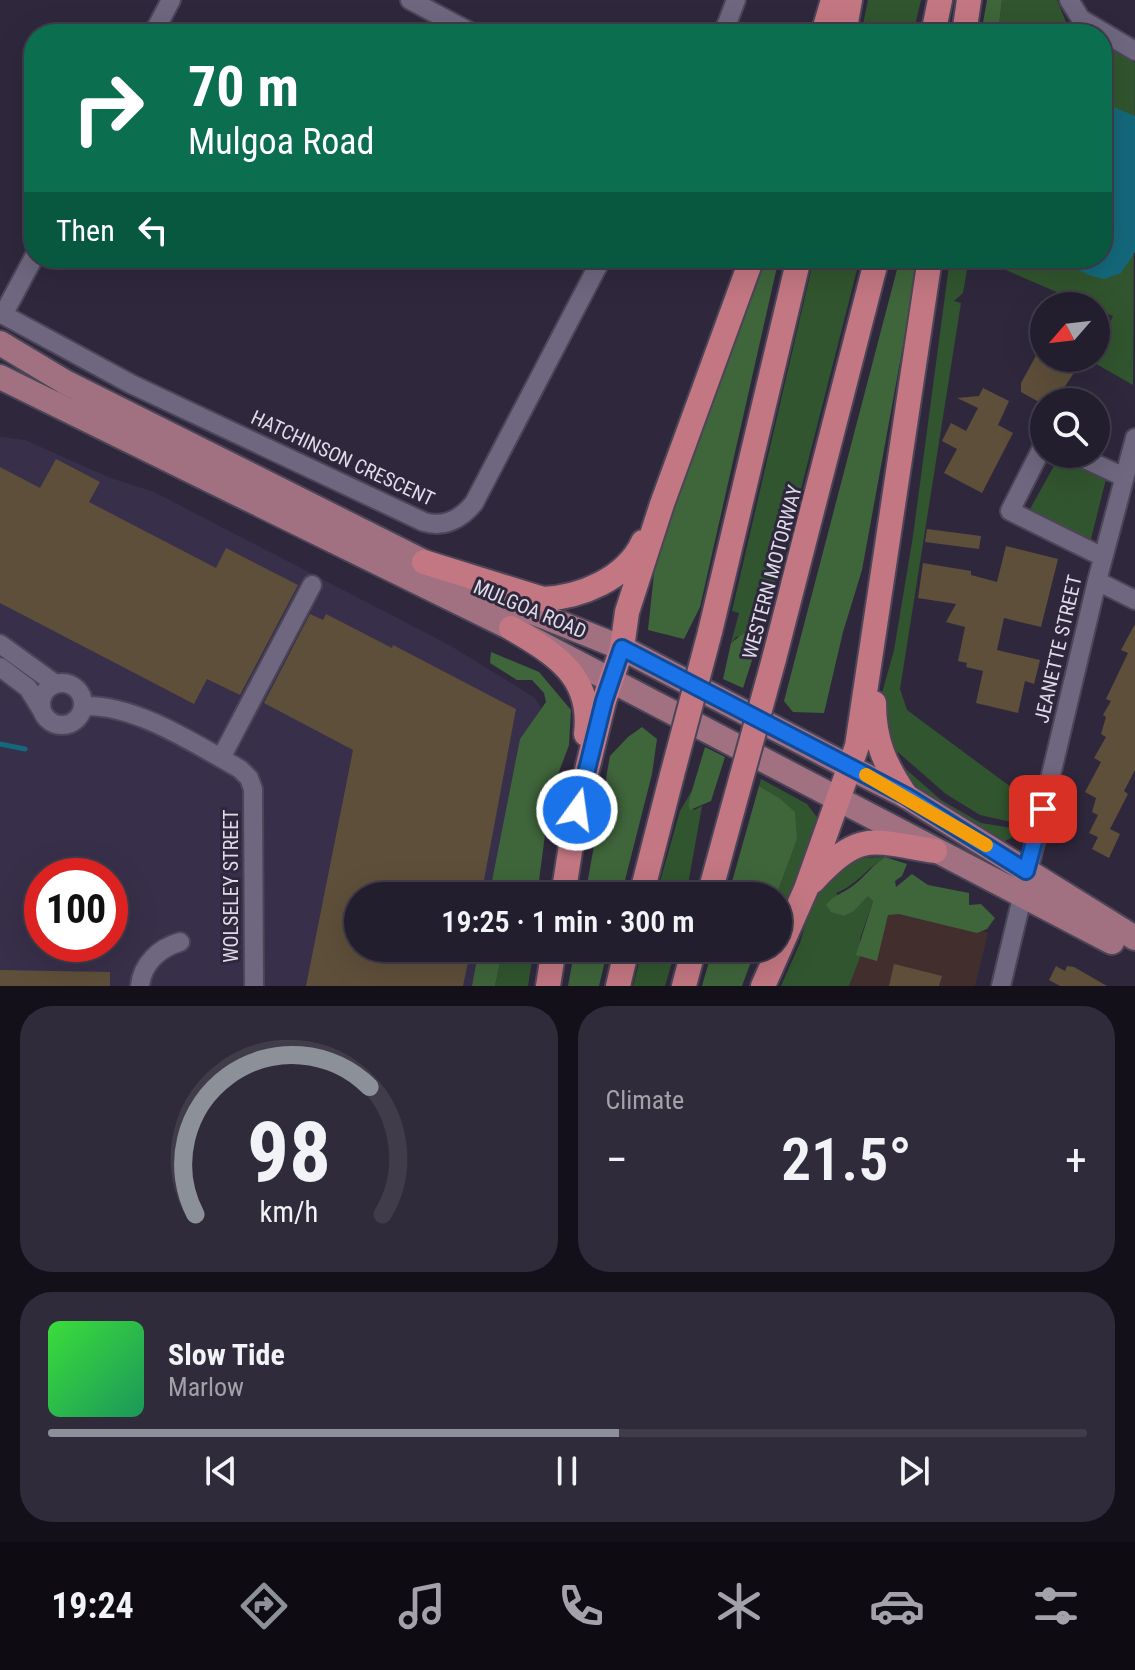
<!DOCTYPE html>
<meta charset="utf-8">
<style>
:root{--surface:#231e2e;--page:#2f2b3a;--text:#f1f3f6;--muted:#a3a2aa;--line:#403c4a;--accent:#8c9099}
body{margin:0;font-family:"Roboto Condensed",sans-serif;background:var(--page);color:var(--text);height:100vh;display:flex;flex-direction:column;font-size:30px;white-space:nowrap}
*{box-sizing:border-box;margin:0}
p{font-size:26px;color:var(--muted)}
.icon{flex:none;width:44px;height:44px;fill:none;stroke:currentColor;stroke-width:2;stroke-linecap:round;stroke-linejoin:round}
.map{position:relative;height:986px;overflow:hidden}
.details{display:flex;flex-direction:column;gap:20px;padding:20px;background:#131019;flex:1}
.details>*{flex:none}
.guide{position:absolute;left:24px;top:24px;width:1088px;height:244px;border-radius:32px;box-shadow:0 8px 32px #0002,0 0 0 2px var(--line);background:#0b6e4f;color:#fff;overflow:hidden}
.needle{width:52px;rotate:242deg}
.fabs{position:absolute;left:1030px;top:292px;display:grid;gap:16px}
.fabs a{display:grid;place-items:center;width:80px;height:80px;border-radius:50%;background:var(--surface);box-shadow:0 8px 32px #0002,0 0 0 2px var(--line);font-size:40px}
.speed{position:absolute;left:24px;top:858px;display:flex;gap:16px;font-size:40px;font-weight:700;text-align:center}
.speed>*{display:grid;place-content:center;width:104px;height:104px;border-radius:50%;background:var(--surface);box-shadow:0 8px 32px #0002,0 0 0 2px var(--line);line-height:1}
.speed .limit{border:12px solid #d22;background:#fff;color:#111}
.pin{position:absolute;display:grid;place-items:center;width:68px;height:68px;color:#fff;margin:-34px;border-radius:16px;box-shadow:0 4px 12px #0006}
.me{position:absolute;width:88px;margin:-44px;rotate:14deg;stroke-linejoin:round;filter:drop-shadow(0 0 6px #0008)}
.turn{display:flex;align-items:center;gap:28px;height:168px;padding:0 32px;font-size:36px}
.turn .icon{width:104px;height:104px;stroke-width:2.5}
.turn b{display:block;font-size:56px;line-height:68px}
.then{display:flex;align-items:center;height:76px;padding:0 32px;background:#0003;gap:16px;font-size:30px}
.big{font-size:60px;font-weight:600;line-height:1.1}
.details .card{flex:1;display:flex;flex-direction:column;justify-content:center;gap:12px;min-width:0;padding:0 28px;border-radius:32px;background:var(--page)}
.details .dial{align-items:center;gap:0}
.dial svg{height:208px;overflow:visible;fill:none;stroke:var(--line);stroke-width:7;stroke-linecap:round;text-anchor:middle}
.dial text{fill:var(--text);stroke:none}
.song{display:flex;align-items:center;gap:24px}
.cover{width:96px;height:96px;border-radius:12px;background:linear-gradient(135deg,hsl(120 70% 55%),hsl(150 70% 35%))}
.played{height:8px;border-radius:4px;background:linear-gradient(90deg,var(--accent) 55%,var(--line) 55%)}
.keys{display:flex;justify-content:space-around;direction:ltr}
.heat{display:flex;justify-content:space-between;align-items:center;font-size:44px;direction:ltr}
.details .tiles{flex:1;display:grid;gap:20px;grid-template-columns:1fr 1fr}
.card:last-child{grid-column:span 2}
.trip{position:absolute;left:344px;top:882px;width:448px;height:80px;border-radius:40px;background:var(--surface);box-shadow:0 8px 32px #0002,0 0 0 2px var(--line);font-weight:600;line-height:80px;text-align:center}
.menu{display:flex;height:128px;justify-content:space-around;align-items:center;background:#0e0c12;color:var(--muted)}
.menu .icon{width:56px;height:56px}
.menu .on{color:var(--accent)}
.menu b{font-size:36px;color:var(--text)}
.map>svg:first-child{display:block}
</style>
<div class="map">
<svg width="1135" height="986" viewBox="0 0 1135 986">
<rect width="100%" height="100%" fill="#2f283d"/>
<!-- built -->
<path fill="#382f4a" fill-rule="evenodd" d="M0,437L25,440L108,477L154,492L451,646L535,698L549,721L513,896H358V948H503L495,986H0ZM42,876H110V944H42Z"/>
<!-- education -->
<path fill="#422e2c" d="M882,900L988,933L975,986H849Z"/>
<!-- green -->
<path fill="#31552e" d="M868,0H921L913,34H861Z
M1002,0H1057L1066,22L1086,34H998Z
M1102,43L1135,63L1133,385L1091,361L1096,358V351L1113,316L1096,309V306H1089L978,258H1102Z
M814,258H860L792,524L757,645L751,636L736,637L731,643L739,613L732,611Z
M950,258H969L963,293L954,301L961,303L900,689L907,710L1027,799L1020,824L980,815L946,794L892,747L877,711L894,650L913,536Z
M1060,455L1106,479L1089,547L1029,511Z
M892,757L941,800L981,823L1018,829L1011,838L1001,843L913,790Z
M761,779L807,804L819,820L778,934V896H776L797,840L778,797L759,786Z
M694,787L688,804L694,810L702,806L686,896H656L680,811Z
M858,852L861,858L885,857C867,868 857,885 836,893L854,911L868,895L873,901L860,939L861,955L849,986H781L800,943L811,903L823,877Z
M503,948H534L528,986H495Z
M643,948H676L665,986H633Z"/>
<!-- forest -->
<path fill="#3f653b" d="M987,0H1002L998,34H981Z
M762,258H779L700,607L684,639L648,630L655,564Z
M900,258H919L862,570L843,632L824,713L793,712L784,701Z
M744,633L757,645L743,688L723,679L731,643Z
M491,652L539,672L571,710L569,745L550,796L537,896H489L520,739L546,702L544,693L532,680H517L490,663Z
M642,727L657,739L652,774L621,896H585L610,756L628,737Z
M705,747L725,757L711,801L690,810L688,804Z
M759,786L778,797L795,812L797,840L776,896H728Z
M885,857L907,864L902,876L895,881L896,887L912,874L928,885L969,893V905L981,904L995,918L987,929L977,933L899,914L888,915L877,961L856,955L873,901L868,896L854,911L844,916L831,912L826,905C835,894 844,893 854,885C866,876 872,865 885,857Z
M479,948H503L495,986H472Z
M575,948H608L599,986H568Z
M713,948H756L742,986H702Z"/>
<!-- water -->
<path fill="#14687b" d="M1102,102L1135,116V252L1121,273L1104,279L1089,275L1054,258H1102Z"/>
<g fill="none" stroke-linecap="round" stroke-linejoin="round">
<!-- stream -->
<path stroke="#14687b" stroke-width="5" d="M0,744L25,749"/>
</g>
<!-- building -->
<path fill="#5e4f3a" d="M1044,341V358H1072L1067,367L1075,371L1055,402H1039L1021,392V383Z
M983,388L1009,401L998,425L1013,433L982,493L944,473L957,449L942,441L951,423L966,431L978,408L957,398L979,396Z
M56,459L100,482L89,502L216,568L226,548L298,585L240,695L207,679L194,704L0,603V467L40,488Z
M927,529L981,536L979,549L925,542Z
M1006,546L1058,559L1041,627L1004,618L997,650L1040,660L1034,684L1025,681L1018,713L976,703L983,671L966,667L967,663L958,661L965,627L946,622L956,604L918,598L923,563L971,571V575L997,582Z
M310,614L323,620L326,614L392,648L393,645L516,709L481,896H358V948H471L463,986H306L353,750L264,703Z
M1135,624V770L1124,791L1128,794L1110,829L1120,834L1109,858L1092,849L1098,837L1089,833L1098,815L1092,812L1096,798L1085,792L1101,762L1094,758L1106,737L1101,734L1106,717L1103,715L1111,701L1106,699L1128,653L1121,650Z
M894,964L942,976L939,986H889Z
M1056,966L1065,971L1067,966L1074,967L1107,986H1060L1049,980Z
M0,970L110,972V986H0Z"/>
<g fill="none" stroke-linecap="round" stroke-linejoin="round">
<defs>
<path id="minor" d="M410,0L474,34
M1069,0L1081,19L1135,51
M153,34L171,0
M723,34L736,0
M0,313L131,384L424,522C444,528 461,519 474,503L602,258
M3,315L34,257
M1044,444L1010,511L1103,557
M1074,454L1124,477
M1097,581L1135,600
M0,644L54,683
M0,667L28,688L41,709
M41 704a21 21 0 1 1 42 0a21 21 0 1 1-42 0Z
M83,706C136,704 195,744 240,769L249,778L253,789L254,986
M221,758L312,585
M140,986C142,964 159,948 180,942
M1001,986L1097,581L1135,438"/>
<path id="major" d="M0,343L65,382L424,562L510,603L622,648L849,767L906,796L1135,938
M0,377L511,628L1112,942"/>
<path id="highway" d="M823,34L833,0
M844,34L850,0
M933,34L940,0
M964,34L969,0
M424,562L543,599C581,597 626,579 643,542
M511,628C555,654 593,676 586,734
M710,632L799,258
M774,659L877,258
M874,703C874,741 885,765 906,796
M577,810L604,701L622,648L627,612L662,504L752,258
M813,881C860,830 871,841 935,851
M563,896L579,794
M641,896L672,775
M709,896L733,808
M548,986L554,948
M618,986L627,948
M684,986L694,948
M763,986L806,889L857,746L930,258"/>
</defs>
<!-- minor casing -->
<use href="#minor" stroke="#4b4557" stroke-width="22"/>
<!-- major casing -->
<use href="#major" stroke="#4b4557" stroke-width="28"/>
<!-- highway casing -->
<use href="#highway" stroke="#4b4557" stroke-width="28"/>
<!-- minor -->
<use href="#minor" stroke="#6e677f" stroke-width="18"/>
<!-- major -->
<use href="#major" stroke="#a17181" stroke-width="24"/>
<!-- highway -->
<use href="#highway" stroke="#c37782" stroke-width="24"/>
<defs>
<path id="highway-bridge" d="M672,775L710,632
M733,808L774,659"/>
</defs>
<!-- highway-bridge casing -->
<use href="#highway-bridge" stroke="#4b4557" stroke-width="28" stroke-linecap="butt"/>
<!-- highway-bridge -->
<use href="#highway-bridge" stroke="#c37782" stroke-width="24"/>
</g>
<g fill="none" stroke-linecap="round" stroke-linejoin="round">
<defs>
<path id="route" d="M577,810L604,701L622,648L906,796L1026,871L1043,809"/>
</defs>
<!-- route casing -->
<use href="#route" stroke="#114b97" stroke-width="20"/>
<!-- route -->
<use href="#route" stroke="#1a73e8" stroke-width="14"/>
<!-- slow -->
<path stroke="#f59e0b" stroke-width="14" d="M866,775L986,845"/>
</g>
<g text-anchor="middle" dominant-baseline="central" stroke-width="6" stroke-linejoin="round" paint-order="stroke">
<!-- street labels -->
<g font-size="20" fill="#dfdbe9" stroke="#2f283d">
<text transform="translate(343 458) rotate(25)">HATCHINSON CRESCENT</text>
<text transform="translate(772 572) rotate(-75)">WESTERN MOTORWAY</text>
<text transform="translate(530 609) rotate(23)">MULGOA ROAD</text>
<text transform="translate(1058 649) rotate(-77)">JEANETTE STREET</text>
<text transform="translate(231 886) rotate(-90)">WOLSELEY STREET</text>
</g>
</g>
</svg>
<div class="fabs">
<a><svg class="needle" viewBox="-14 -14 28 28"><path d="M0-13l5 13h-10z" fill="#e53935"/><path d="M0 13l5-13h-10z" fill="#a3a2aa"/></svg></a>
<a><svg class="icon" aria-label="search" viewBox="0 0 24 24"><circle cx="10" cy="10" r="6"/><path d="M15 15l6 6"/></svg></a>
</div>
<div class="speed"><div class="limit">100</div></div>
<div class="pin" style="left:1043px;top:809px;background:#d93025"><svg class="icon" aria-label="arrive" viewBox="0 0 24 24"><path d="M6 21V4h12l-3 4 3 4H6"/></svg></div>
<svg class="me" style="left:577px;top:810px" viewBox="-20 -20 40 40"><circle r="17" fill="#1a73e8" stroke="#fff" stroke-width="3"/><path d="M0-11L8 9 0 5-8 9z" fill="#fff"/></svg>
<div class="trip">19:25 · 1 min · 300 m</div>
<div class="guide">
<div class="turn"><svg class="icon" aria-label="right" viewBox="0 0 24 24"><path d="M7 20v-9h11M14 6l5 5-5 5"/></svg><div><b>70 m</b>Mulgoa Road</div></div>
<div class="then">Then<svg class="icon" aria-label="left" viewBox="0 0 24 24"><path d="M17 20v-9H6M10 6l-5 5 5 5"/></svg></div>
</div>
</div>
<section class="details">
<div class="tiles">
<div class="card dial"><svg viewBox="0 0 100 80">
<path d="M14 69A42 42 0 1 1 86 69"/>
<path d="M14 69A42 42 0 0 1 81 20" stroke="#8c9099"/>
<text x="50" y="56" font-size="32" font-weight="700">98</text>
<text x="50" y="72" font-size="11">km/h</text>
</svg></div>
<div class="card"><p>Climate</p>
<div class="heat"><a>−</a><b class="big">21.5°</b><a>+</a></div>
</div>
<div class="card">
<div class="song"><i class="cover"></i><div><b>Slow Tide</b><p>Marlow</p></div></div>
<div class="played"></div>
<div class="keys"><svg class="icon" aria-label="previous" viewBox="0 0 24 24"><path d="M18 5L8 12l10 7zM5 5v14"/></svg><svg class="icon" aria-label="pause" viewBox="0 0 24 24"><path d="M8 5v14M16 5v14"/></svg><svg class="icon" aria-label="next" viewBox="0 0 24 24"><path d="M6 5l10 7-10 7zM19 5v14"/></svg></div>
</div>
</div>
</section>
<nav class="menu">
<b>19:24</b>
<svg class="icon on" aria-label="directions" viewBox="0 0 24 24"><path d="M12 3l9 9-9 9-9-9zM9 14v-3h6M13 9l2 2-2 2"/></svg>
<svg class="icon" aria-label="music" viewBox="0 0 24 24"><path d="M9 18V5l10-2v13"/><circle cx="6" cy="18" r="3"/><circle cx="16" cy="16" r="3"/></svg>
<svg class="icon" aria-label="phone" viewBox="0 0 24 24"><path d="M5 4h4l2 5-3 2q2 4 5 5l2-3 5 2v4C11 20 4 13 5 4z"/></svg>
<svg class="icon" aria-label="climate" viewBox="0 0 24 24"><path d="M12 3v18M4 7l16 10M4 17L20 7"/></svg>
<svg class="icon" aria-label="car" viewBox="0 0 24 24"><path d="M5 17H2v-5l4-1 3-4h7l3 4 3 1v5h-3M9 17h6M6 11h13"/><circle cx="7" cy="17" r="2"/><circle cx="17" cy="17" r="2"/></svg>
<svg class="icon" aria-label="filters" viewBox="0 0 24 24"><path d="M4 7h16M4 17h16"/><circle cx="9" cy="7" r="2"/><circle cx="15" cy="17" r="2"/></svg>
</nav>
